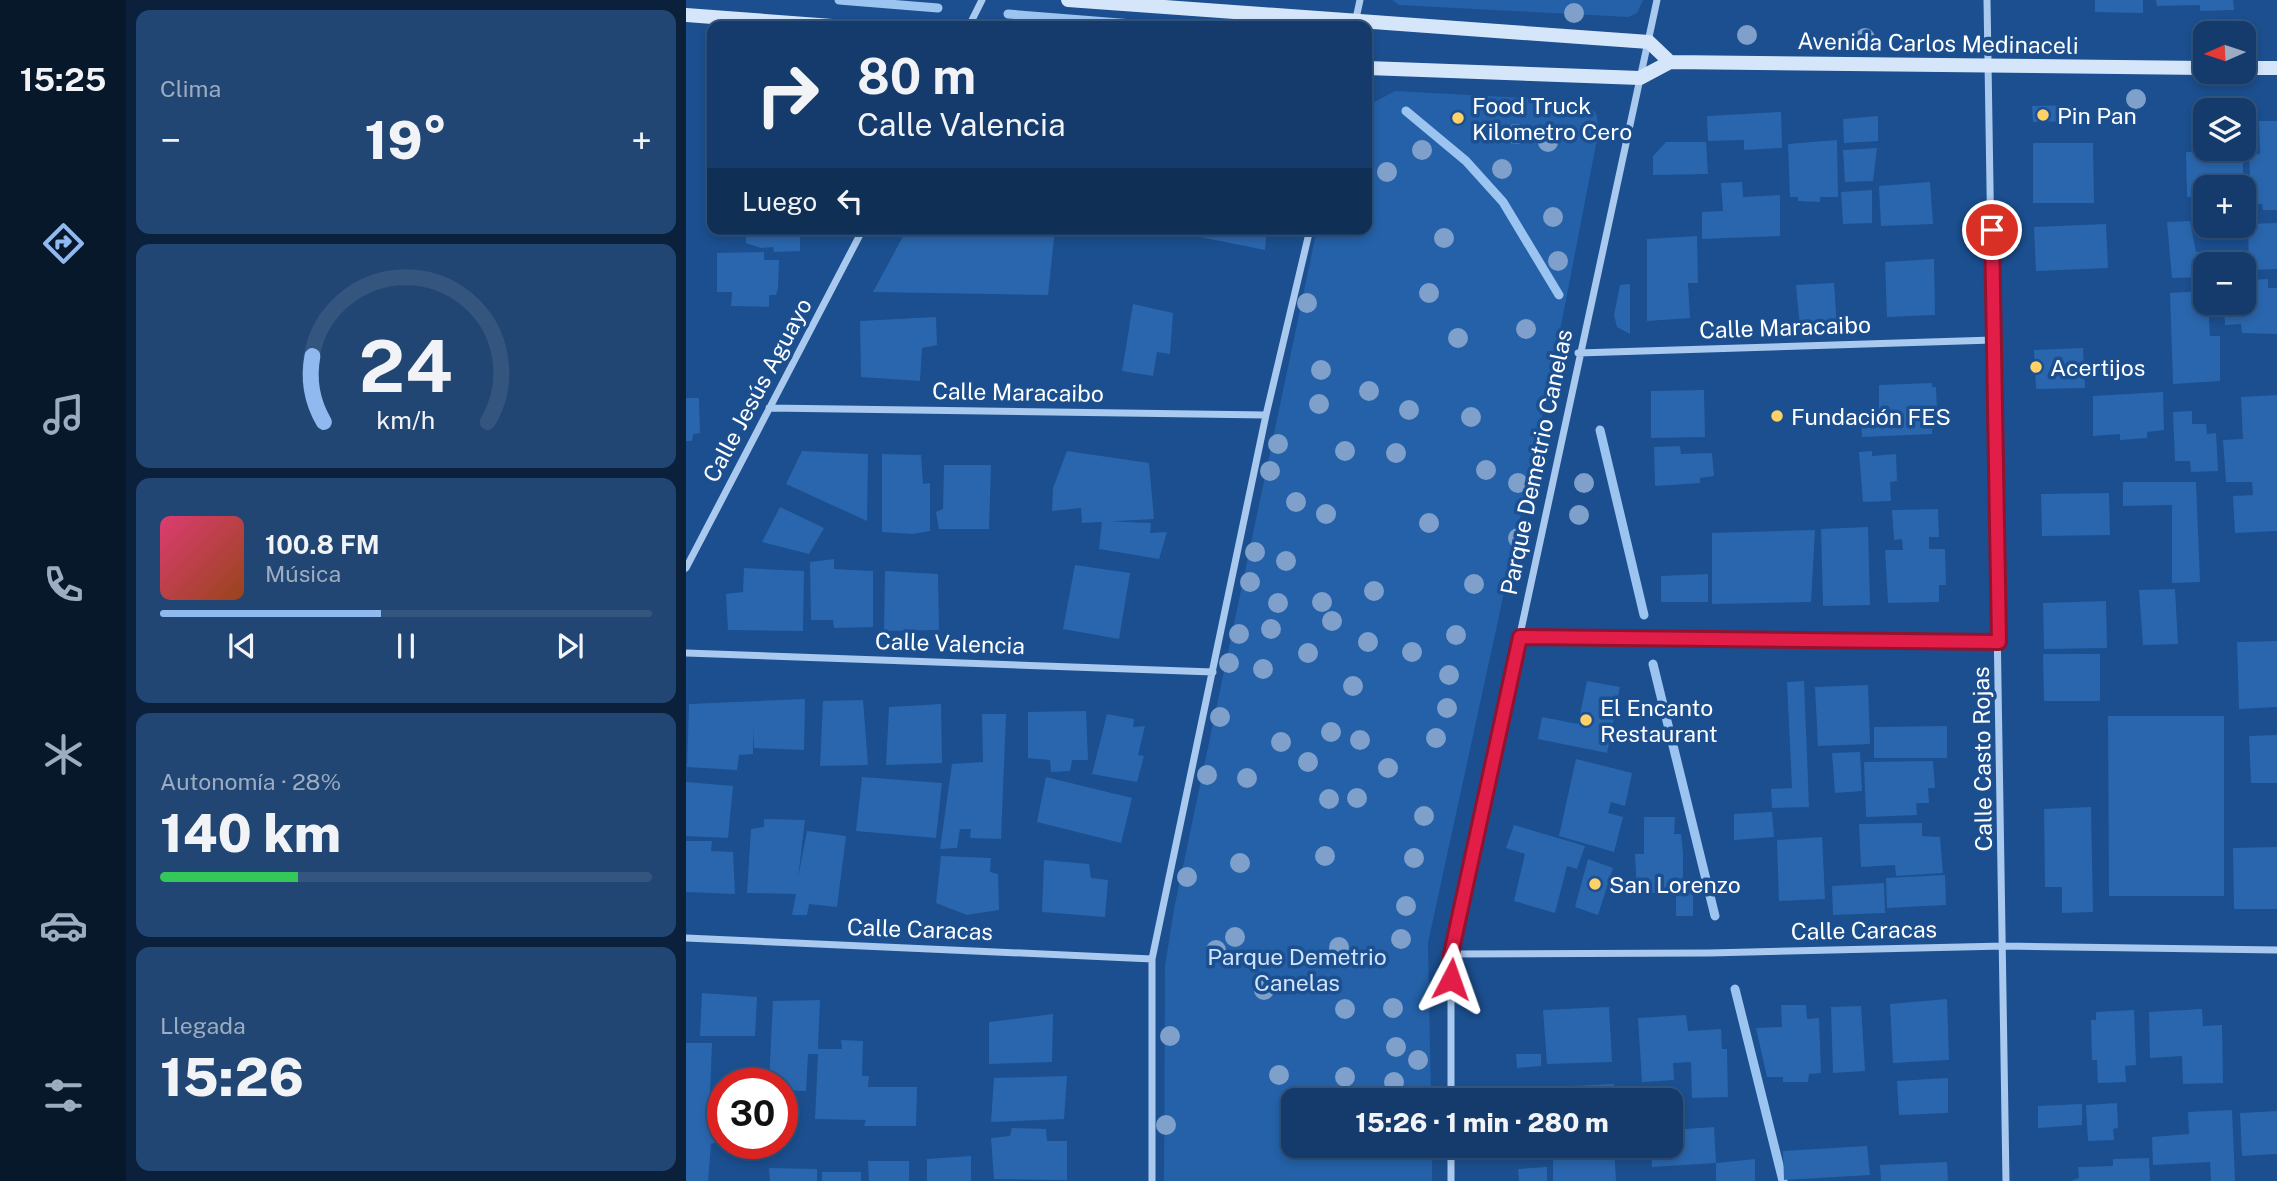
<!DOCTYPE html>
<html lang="es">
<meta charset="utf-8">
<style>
:root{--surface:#143b6b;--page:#214673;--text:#f1f3f6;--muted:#9dadc1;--line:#33557e;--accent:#90b9f0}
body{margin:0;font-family:"Public Sans",sans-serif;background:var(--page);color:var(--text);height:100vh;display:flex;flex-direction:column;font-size:26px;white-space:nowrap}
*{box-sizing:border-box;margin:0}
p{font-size:23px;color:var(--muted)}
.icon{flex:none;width:38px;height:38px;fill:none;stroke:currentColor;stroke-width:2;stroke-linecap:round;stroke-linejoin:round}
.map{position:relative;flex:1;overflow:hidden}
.details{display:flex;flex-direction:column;gap:10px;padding:10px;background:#0b203b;width:560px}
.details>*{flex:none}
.banner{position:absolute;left:21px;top:21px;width:665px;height:214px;border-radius:14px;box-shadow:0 4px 10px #0003,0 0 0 2px var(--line);background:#143b6b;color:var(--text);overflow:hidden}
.needle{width:46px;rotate:267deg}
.controls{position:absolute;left:1507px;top:21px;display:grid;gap:14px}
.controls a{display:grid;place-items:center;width:63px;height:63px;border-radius:14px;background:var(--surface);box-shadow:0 4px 10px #0003,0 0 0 2px var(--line);font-size:35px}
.speed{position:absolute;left:21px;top:1068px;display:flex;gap:14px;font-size:35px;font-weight:700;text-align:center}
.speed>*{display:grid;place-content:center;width:91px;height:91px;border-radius:50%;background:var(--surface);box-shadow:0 4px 10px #0003,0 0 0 2px var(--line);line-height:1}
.speed .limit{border:10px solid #d22;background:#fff;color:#111}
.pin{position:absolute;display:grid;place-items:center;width:60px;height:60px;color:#fff;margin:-30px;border:4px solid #fff;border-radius:50%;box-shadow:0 2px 7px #0007}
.me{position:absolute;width:77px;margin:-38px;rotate:4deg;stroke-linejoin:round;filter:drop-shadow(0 0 5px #0008)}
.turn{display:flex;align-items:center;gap:24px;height:147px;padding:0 35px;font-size:32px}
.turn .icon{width:91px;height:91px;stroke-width:2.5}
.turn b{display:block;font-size:49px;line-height:60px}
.then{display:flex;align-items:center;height:66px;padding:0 35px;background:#0003;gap:14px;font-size:26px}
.big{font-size:52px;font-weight:800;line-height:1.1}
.details .tile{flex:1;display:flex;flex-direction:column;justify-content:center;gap:10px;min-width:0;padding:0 24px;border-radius:14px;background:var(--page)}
.details .dial{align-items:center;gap:0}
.dial svg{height:182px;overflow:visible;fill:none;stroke:var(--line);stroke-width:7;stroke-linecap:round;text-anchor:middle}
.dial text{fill:var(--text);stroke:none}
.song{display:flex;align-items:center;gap:21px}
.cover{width:84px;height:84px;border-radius:10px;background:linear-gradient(135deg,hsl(340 70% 55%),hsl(20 70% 35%))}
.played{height:7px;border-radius:4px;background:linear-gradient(90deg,var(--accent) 45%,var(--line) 45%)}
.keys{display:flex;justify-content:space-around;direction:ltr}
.heat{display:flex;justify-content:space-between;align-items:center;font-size:38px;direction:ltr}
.charge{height:10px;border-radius:5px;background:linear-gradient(90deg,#34c759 28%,var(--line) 0)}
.trip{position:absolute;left:595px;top:1088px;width:402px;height:70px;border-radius:14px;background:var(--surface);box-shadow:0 4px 10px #0003,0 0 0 2px var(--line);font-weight:800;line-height:70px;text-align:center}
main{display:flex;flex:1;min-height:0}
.dock{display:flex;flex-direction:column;width:126px;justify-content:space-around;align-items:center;background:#08182b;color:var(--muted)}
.dock .icon{width:49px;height:49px}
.dock .active{color:var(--accent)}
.dock b{font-size:32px;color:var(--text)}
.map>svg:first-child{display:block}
</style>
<main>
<nav class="dock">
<b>15:25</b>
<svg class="icon active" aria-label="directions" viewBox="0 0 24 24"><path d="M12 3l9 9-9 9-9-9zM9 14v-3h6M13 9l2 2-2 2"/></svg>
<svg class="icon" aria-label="music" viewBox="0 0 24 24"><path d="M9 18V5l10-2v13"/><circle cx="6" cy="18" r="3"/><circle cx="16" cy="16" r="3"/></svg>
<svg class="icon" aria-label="phone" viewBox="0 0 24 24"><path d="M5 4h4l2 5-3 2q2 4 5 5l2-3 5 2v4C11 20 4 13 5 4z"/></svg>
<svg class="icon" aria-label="climate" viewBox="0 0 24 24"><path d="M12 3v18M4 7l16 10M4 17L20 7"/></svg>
<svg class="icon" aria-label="car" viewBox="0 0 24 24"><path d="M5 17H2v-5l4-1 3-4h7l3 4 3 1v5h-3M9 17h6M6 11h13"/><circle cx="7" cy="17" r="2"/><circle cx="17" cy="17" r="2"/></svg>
<svg class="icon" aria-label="filters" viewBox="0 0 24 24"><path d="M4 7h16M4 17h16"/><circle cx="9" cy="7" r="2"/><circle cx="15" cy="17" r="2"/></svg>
</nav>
<section class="details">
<div class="tile"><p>Clima</p>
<div class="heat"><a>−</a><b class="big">19°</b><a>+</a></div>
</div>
<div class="tile dial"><svg viewBox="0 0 100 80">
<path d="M14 69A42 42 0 1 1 86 69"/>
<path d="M14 69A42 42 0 0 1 9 40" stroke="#90b9f0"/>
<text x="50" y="56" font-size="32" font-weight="700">24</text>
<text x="50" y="72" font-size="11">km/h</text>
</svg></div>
<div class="tile">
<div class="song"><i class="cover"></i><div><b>100.8 FM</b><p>Música</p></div></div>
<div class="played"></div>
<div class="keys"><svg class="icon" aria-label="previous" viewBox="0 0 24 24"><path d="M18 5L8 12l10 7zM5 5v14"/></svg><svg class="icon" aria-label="pause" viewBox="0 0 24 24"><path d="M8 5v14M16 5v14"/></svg><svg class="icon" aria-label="next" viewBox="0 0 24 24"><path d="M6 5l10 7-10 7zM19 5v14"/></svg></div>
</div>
<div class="tile"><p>Autonomía · 28%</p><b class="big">140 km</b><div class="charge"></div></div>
<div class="tile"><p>Llegada</p><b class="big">15:26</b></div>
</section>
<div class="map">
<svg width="1591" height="1181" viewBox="0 0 1591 1181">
<rect width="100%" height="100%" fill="#1b4f8f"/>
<!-- green -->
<path fill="#2461a8" d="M706,0H957L951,13L942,17L713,5Z
M709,91L896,101L910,113L913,129L867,367L742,943L745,1101H607V1146H746V1181H478L479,966L488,909L631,229H681V106Z"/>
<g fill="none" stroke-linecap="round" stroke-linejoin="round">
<!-- stream -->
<path stroke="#9cc4f0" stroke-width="9" d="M153,0L252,8
M322,14L472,26
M720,111L780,161L817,202L873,295
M914,430L958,615
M967,664L1029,916
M1049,989L1097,1181"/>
</g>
<!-- building -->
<path fill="#2a66ad" d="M1409,0H1457V13L1409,12Z
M1470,0H1547L1548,10L1514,11V5L1471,6Z
M24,90H26V147H23Z
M1393,105V121L1347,122L1346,106Z
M1095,112L1096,148L1058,150V140L1022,141L1021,116Z
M1192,116V141L1158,143L1157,119Z
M1573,121H1591V210H1577L1576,204H1565L1563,155L1574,154Z
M1151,140L1152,197H1134V202L1112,201V197H1104L1102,144Z
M980,142H1020L1022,174L967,175V156Z
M1347,143H1407L1408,203H1347Z
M1191,148L1187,181L1159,182L1157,150Z
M1519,149H1557V187H1519V196L1501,197L1500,152H1519Z
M1056,182L1057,197L1094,195V236L1016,239V212L1037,211L1035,183Z
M1244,182L1247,224L1195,226L1193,186Z
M1186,190V223L1157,224L1155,192Z
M1504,221L1510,252L1527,251V264H1519V277L1486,278L1481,222Z
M1591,223V269L1563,270L1562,224Z
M1420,224L1422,268L1350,271L1348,227Z
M60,229H114V251L88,252L87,247L75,248L60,243Z
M221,229H369L362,295L187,292Z
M511,229H581L579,250L509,236Z
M1011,236L1012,283H1002L1004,318L961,321V239Z
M78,252V260H93L92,288L90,295H83V307L45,306L46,292H31V253Z
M1248,259L1249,315L1201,317L1199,262Z
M1582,279V288H1591V334L1556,333L1555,324L1539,325L1538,303H1558V280Z
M1148,283L1151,328L1114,329L1110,285Z
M944,284V334L931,327L928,315L934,285Z
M1517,291L1518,300L1522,303L1524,336H1534V381L1487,384L1484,293Z
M447,304L487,313L484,354L471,352L467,376L436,371Z
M250,317L251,345L236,348L234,381L175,377L174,321Z
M1397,348L1399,388L1350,389L1348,350Z
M1246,383V387H1250L1251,411H1247L1246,434L1176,437L1175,416H1193V385Z
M1018,390L1019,437L965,438V391Z
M1477,392L1478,430L1461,432V438L1434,440V434L1407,436V396Z
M1591,395V531L1549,533L1547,496L1567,495L1566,482H1540L1537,440L1557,439L1555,397Z
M0,398H13L14,433L7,434L6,441H0Z
M1506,411V424H1520L1521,434L1530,433L1532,471L1505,472L1504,461H1489L1487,412Z
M994,446L995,454L1026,453L1028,476L1014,478V483L969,486L968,447Z
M116,451L182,454L181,521L100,484Z
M381,451L463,463L468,519L396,523L395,508L366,511L367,488Z
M1186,451V456L1210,454L1211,481L1204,482L1205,501L1177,502L1173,452Z
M196,454L235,455L237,484L244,483V531L227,534L196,532Z
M258,465H305L303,529H253L250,512L257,509Z
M1437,482H1510L1514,582L1486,583V505L1437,506Z
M1423,493L1424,535L1356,536L1355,494Z
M94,507L138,528L123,554L76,542Z
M1252,509L1253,537H1243V549H1259L1260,585H1253V602L1202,603L1199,550H1217L1216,539L1208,540L1206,510Z
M416,521L465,523L464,533L481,532L473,559L413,549Z
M1182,527L1184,605L1137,606L1135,529Z
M1129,530L1125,602L1026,604V533Z
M148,559V569L187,571V627L148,628L147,620H125L124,562Z
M389,565L444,573L433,639L377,629Z
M58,568L118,571L117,631L42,630L40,594L57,592Z
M199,571L252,574L253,630L198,631Z
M1022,574V602H975V576Z
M1489,589L1492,644L1457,645L1453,590Z
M1420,601L1421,648L1358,649L1357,603Z
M1591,641V707L1553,709L1551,642Z
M1357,654H1414V701H1358Z
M901,681L934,687L921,753L852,739L856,717L892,724Z
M1118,681L1123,807L1086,808L1085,789L1106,788L1101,682Z
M1182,685L1184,744L1132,746L1129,687Z
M119,699L118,750L68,748L67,727V754L53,755L51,770L1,767L3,704Z
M177,700L182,765L134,766L137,701Z
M255,704L256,763L200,765L203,707Z
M400,711L402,760H386L384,771L365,772L364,760L342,758V712Z
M296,714H320L315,839L284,838L285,829H274L271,848L254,849L266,764L297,762Z
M421,714L448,719L447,727L459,726L452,755L458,756L451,782L406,774Z
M1422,716H1538V896H1423Z
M1261,726V758H1188V727Z
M1591,735V783H1565L1563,736Z
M1174,752L1176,791L1149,793L1146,753Z
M890,759L946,773L939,806L925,802L922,813L937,817L928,852L873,836Z
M1247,761L1249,788H1242L1243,803H1230L1231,815L1180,817L1178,762Z
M176,777L256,783L250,838L170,831Z
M360,777L446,798L435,843L351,822Z
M0,782L47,786L42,838L0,836Z
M1405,807L1407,912L1376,913V887H1359L1358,809Z
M1086,812L1088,837L1048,840V814Z
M958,817H989L988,834H995L997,853V888H988L987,893H951L949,854H958Z
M78,819L119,820L112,878L121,831L160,836L151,907L123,904L121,915H106L110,894L61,893L65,829L78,827Z
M1236,823V836L1254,837L1257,873L1210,876L1209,865L1175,867L1173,824Z
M828,825L899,846L891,869L881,866L869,913L828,901L839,854L820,848Z
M1136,837L1139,899L1093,901L1091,840Z
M0,841H26L25,851L47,852L49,894L0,892Z
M1591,847V909H1548L1547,848Z
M255,856L305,858L304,872L312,874L313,910L281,915L250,903Z
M902,859L927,868L912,915L889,907Z
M358,860L403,864L405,878L422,880L419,917L356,912Z
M1259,875L1260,905L1201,908L1200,878Z
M1001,880H1007V916H990V892L1001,891Z
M1198,883L1199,913L1147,915L1146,886Z
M16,993L71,997L69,1036H14Z
M1261,999L1263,1060L1207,1063L1204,1004Z
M134,1000L132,1049H156L155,1040L177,1041L176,1076H183L182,1087H231L230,1126H178L180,1120L129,1119L132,1054H122L120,1091L96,1090V1083H83L87,1001Z
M1095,1005H1120L1121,1019L1133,1018L1135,1073L1123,1074L1122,1082H1097V1077H1081L1070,1028L1096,1027Z
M1175,1006L1179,1071L1147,1073L1145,1007Z
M923,1007L926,1062L861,1064L857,1010Z
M1516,1009L1517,1026L1536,1025L1537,1083L1497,1084L1496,1056L1464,1058L1463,1012Z
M1448,1010L1450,1065L1439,1066L1440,1082L1412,1083L1411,1060H1406L1405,1020H1410V1012Z
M367,1014L366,1062L303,1064V1022Z
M1000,1015L1002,1031L1035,1029L1036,1049H1041L1042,1097L1006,1098L1005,1062L987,1063L988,1080L956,1082L952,1018Z
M0,1043H26L24,1093H31L33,1141L25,1144L22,1181H0Z
M830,1054H855V1066L831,1068Z
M381,1076L378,1119L305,1122L308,1078Z
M1262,1078V1113L1213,1115L1211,1081Z
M928,1084L929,1101H865V1087Z
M1431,1103L1432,1128L1427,1129L1428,1140L1402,1141L1400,1105Z
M1396,1104V1125L1352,1128V1106Z
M1546,1110L1549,1181H1525L1524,1162L1467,1165L1466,1137L1503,1134L1502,1112Z
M1591,1111V1154L1556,1156L1554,1113Z
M1028,1127L1030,1163L966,1167L965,1146H985V1130Z
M326,1128L360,1129L361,1141H381V1180L308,1179L305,1138L324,1136Z
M867,1146H928L930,1181H867Z
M1181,1146L1184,1175L1098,1180L1097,1151Z
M285,1156V1181H241V1159Z
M1463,1158L1464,1181H1385L1393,1178L1392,1167L1427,1166V1159Z
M1069,1159V1181H1030V1163Z
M182,1161H223V1181H183Z
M1261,1162L1262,1181H1195L1194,1165Z
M861,1167V1181H833L832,1169Z
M83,1168L131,1169V1181H84Z
M136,1172H175V1181H136Z"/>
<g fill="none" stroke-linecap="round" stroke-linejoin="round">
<!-- street -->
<path stroke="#a9c9ee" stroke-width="7" d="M1301,0L1320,1181
M669,23L674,0
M283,26L296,0
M892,353L1307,340
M83,408L580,415
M0,568L177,229
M833,637L1313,642
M0,653L527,672
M0,938L466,959
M765,954L1023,953L1318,946L1591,950
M765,1101V954L971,0
M466,1181V959L580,415L624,229
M765,1181V1146"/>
<!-- secondary -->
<path stroke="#d6e6fa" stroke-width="14" d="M382,0L963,42L984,62
M0,15L146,26
M681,68L954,78L984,62L1519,68
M1558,68H1591"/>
</g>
<!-- trees -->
<g fill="#7ea0ca">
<circle cx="888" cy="13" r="10"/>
<circle cx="1061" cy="35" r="10"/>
<circle cx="1179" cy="38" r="10"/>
<circle cx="1450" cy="99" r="10"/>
<circle cx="830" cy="134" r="10"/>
<circle cx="862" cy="142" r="10"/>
<circle cx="736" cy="150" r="10"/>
<circle cx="816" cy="169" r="10"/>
<circle cx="701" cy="172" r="10"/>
<circle cx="867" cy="217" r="10"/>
<circle cx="758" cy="238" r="10"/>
<circle cx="872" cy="261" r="10"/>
<circle cx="743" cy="293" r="10"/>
<circle cx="621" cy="303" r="10"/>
<circle cx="840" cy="329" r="10"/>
<circle cx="772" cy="338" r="10"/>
<circle cx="635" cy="370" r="10"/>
<circle cx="683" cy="391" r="10"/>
<circle cx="633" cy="404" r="10"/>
<circle cx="723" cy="410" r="10"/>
<circle cx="785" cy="417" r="10"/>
<circle cx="592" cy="444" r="10"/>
<circle cx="659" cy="451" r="10"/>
<circle cx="710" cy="453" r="10"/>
<circle cx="800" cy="470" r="10"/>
<circle cx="584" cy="471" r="10"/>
<circle cx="832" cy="483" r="10"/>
<circle cx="898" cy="483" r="10"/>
<circle cx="610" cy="502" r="10"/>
<circle cx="640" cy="514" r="10"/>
<circle cx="893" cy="515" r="10"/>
<circle cx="743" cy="523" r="10"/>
<circle cx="832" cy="538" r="10"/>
<circle cx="569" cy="552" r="10"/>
<circle cx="600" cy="561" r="10"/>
<circle cx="564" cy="582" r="10"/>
<circle cx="788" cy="584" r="10"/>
<circle cx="688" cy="591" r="10"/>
<circle cx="636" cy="602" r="10"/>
<circle cx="592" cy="603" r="10"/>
<circle cx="646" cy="621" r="10"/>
<circle cx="585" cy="629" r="10"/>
<circle cx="553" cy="634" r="10"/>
<circle cx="770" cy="635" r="10"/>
<circle cx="682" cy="642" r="10"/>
<circle cx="726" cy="652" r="10"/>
<circle cx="622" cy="653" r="10"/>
<circle cx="543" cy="663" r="10"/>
<circle cx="577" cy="669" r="10"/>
<circle cx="763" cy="675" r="10"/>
<circle cx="667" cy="686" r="10"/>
<circle cx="761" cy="708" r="10"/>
<circle cx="534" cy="717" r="10"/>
<circle cx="645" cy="732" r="10"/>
<circle cx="750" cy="738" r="10"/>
<circle cx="674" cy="740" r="10"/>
<circle cx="595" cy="742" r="10"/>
<circle cx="622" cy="762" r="10"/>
<circle cx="702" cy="768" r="10"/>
<circle cx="521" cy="775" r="10"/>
<circle cx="561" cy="778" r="10"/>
<circle cx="671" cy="798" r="10"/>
<circle cx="643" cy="799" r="10"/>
<circle cx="738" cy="816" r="10"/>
<circle cx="639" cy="856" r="10"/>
<circle cx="728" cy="858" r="10"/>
<circle cx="554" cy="863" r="10"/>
<circle cx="501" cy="877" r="10"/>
<circle cx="720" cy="906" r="10"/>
<circle cx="549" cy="937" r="10"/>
<circle cx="715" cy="939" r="10"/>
<circle cx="653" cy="947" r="10"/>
<circle cx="530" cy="950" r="10"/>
<circle cx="578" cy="990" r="10"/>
<circle cx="707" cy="1008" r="10"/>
<circle cx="659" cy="1009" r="10"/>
<circle cx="484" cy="1036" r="10"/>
<circle cx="710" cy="1047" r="10"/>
<circle cx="732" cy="1060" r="10"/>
<circle cx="593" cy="1075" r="10"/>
<circle cx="659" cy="1077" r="10"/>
<circle cx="708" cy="1082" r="10"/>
<circle cx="480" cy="1125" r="10"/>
</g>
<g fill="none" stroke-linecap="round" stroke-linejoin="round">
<defs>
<path id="route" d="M765,979V954L834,637L1313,642L1306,230"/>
</defs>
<!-- route casing -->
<use href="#route" stroke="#92132f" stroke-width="18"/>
<!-- route -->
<use href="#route" stroke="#e11d48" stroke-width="12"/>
</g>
<!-- markers -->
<g fill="#ffd166" stroke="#1b4f8f" stroke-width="2.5">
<circle cx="1357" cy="115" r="7"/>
<circle cx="772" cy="118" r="7"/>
<circle cx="1350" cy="367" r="7"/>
<circle cx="1091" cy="416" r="7"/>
<circle cx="900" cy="720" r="7"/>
<circle cx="909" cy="884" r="7"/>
</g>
<g text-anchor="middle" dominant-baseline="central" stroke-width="7" stroke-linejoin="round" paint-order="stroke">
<!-- street labels -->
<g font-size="23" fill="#fff" stroke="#1b4f8f">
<text transform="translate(1252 43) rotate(1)">Avenida Carlos Medinaceli</text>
<text transform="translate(1099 327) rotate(-2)">Calle Maracaibo</text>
<text transform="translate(71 390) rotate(-62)">Calle Jesús Aguayo</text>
<text transform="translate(332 392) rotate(1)">Calle Maracaibo</text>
<text transform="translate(850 462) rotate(-78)">Parque Demetrio Canelas</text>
<text transform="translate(264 643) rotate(2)">Calle Valencia</text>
<text transform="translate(1296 759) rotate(-91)">Calle Casto Rojas</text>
<text transform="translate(234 929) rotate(2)">Calle Caracas</text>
<text transform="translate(1178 930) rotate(-1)">Calle Caracas</text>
</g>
<!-- poi labels -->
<g font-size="23" fill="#fff" stroke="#1b4f8f" text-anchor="start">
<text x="786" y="105">Food Truck<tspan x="786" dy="26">Kilometro Cero</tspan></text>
<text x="1371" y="115">Pin Pan</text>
<text x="1364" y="367">Acertijos</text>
<text x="1105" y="416">Fundación FES</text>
<text x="914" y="707">El Encanto<tspan x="914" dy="26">Restaurant</tspan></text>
<text x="923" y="884">San Lorenzo</text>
</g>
<!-- park labels -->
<g font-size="23" fill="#cfe3fa" stroke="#1b4f8f">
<text x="611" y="956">Parque Demetrio<tspan x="611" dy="26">Canelas</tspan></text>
</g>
</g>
</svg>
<div class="controls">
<a><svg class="needle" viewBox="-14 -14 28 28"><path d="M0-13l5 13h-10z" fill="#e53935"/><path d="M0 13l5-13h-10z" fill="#9dadc1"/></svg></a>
<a><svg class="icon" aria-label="layers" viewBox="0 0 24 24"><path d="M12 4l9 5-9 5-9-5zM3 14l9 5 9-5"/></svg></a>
<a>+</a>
<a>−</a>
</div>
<div class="speed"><div class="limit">30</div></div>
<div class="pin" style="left:1306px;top:230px;background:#d93025"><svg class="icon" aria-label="arrive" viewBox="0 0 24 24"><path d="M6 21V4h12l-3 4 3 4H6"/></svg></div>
<svg class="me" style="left:765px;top:979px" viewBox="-20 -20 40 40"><path d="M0-17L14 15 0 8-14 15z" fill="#e11d48" stroke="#fff" stroke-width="4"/></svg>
<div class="trip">15:26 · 1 min · 280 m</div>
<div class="banner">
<div class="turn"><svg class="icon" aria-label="right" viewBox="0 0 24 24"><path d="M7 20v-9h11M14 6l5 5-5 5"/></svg><div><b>80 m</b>Calle Valencia</div></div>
<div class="then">Luego<svg class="icon" aria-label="left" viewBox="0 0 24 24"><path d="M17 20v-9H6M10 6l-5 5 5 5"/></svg></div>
</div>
</div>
</main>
